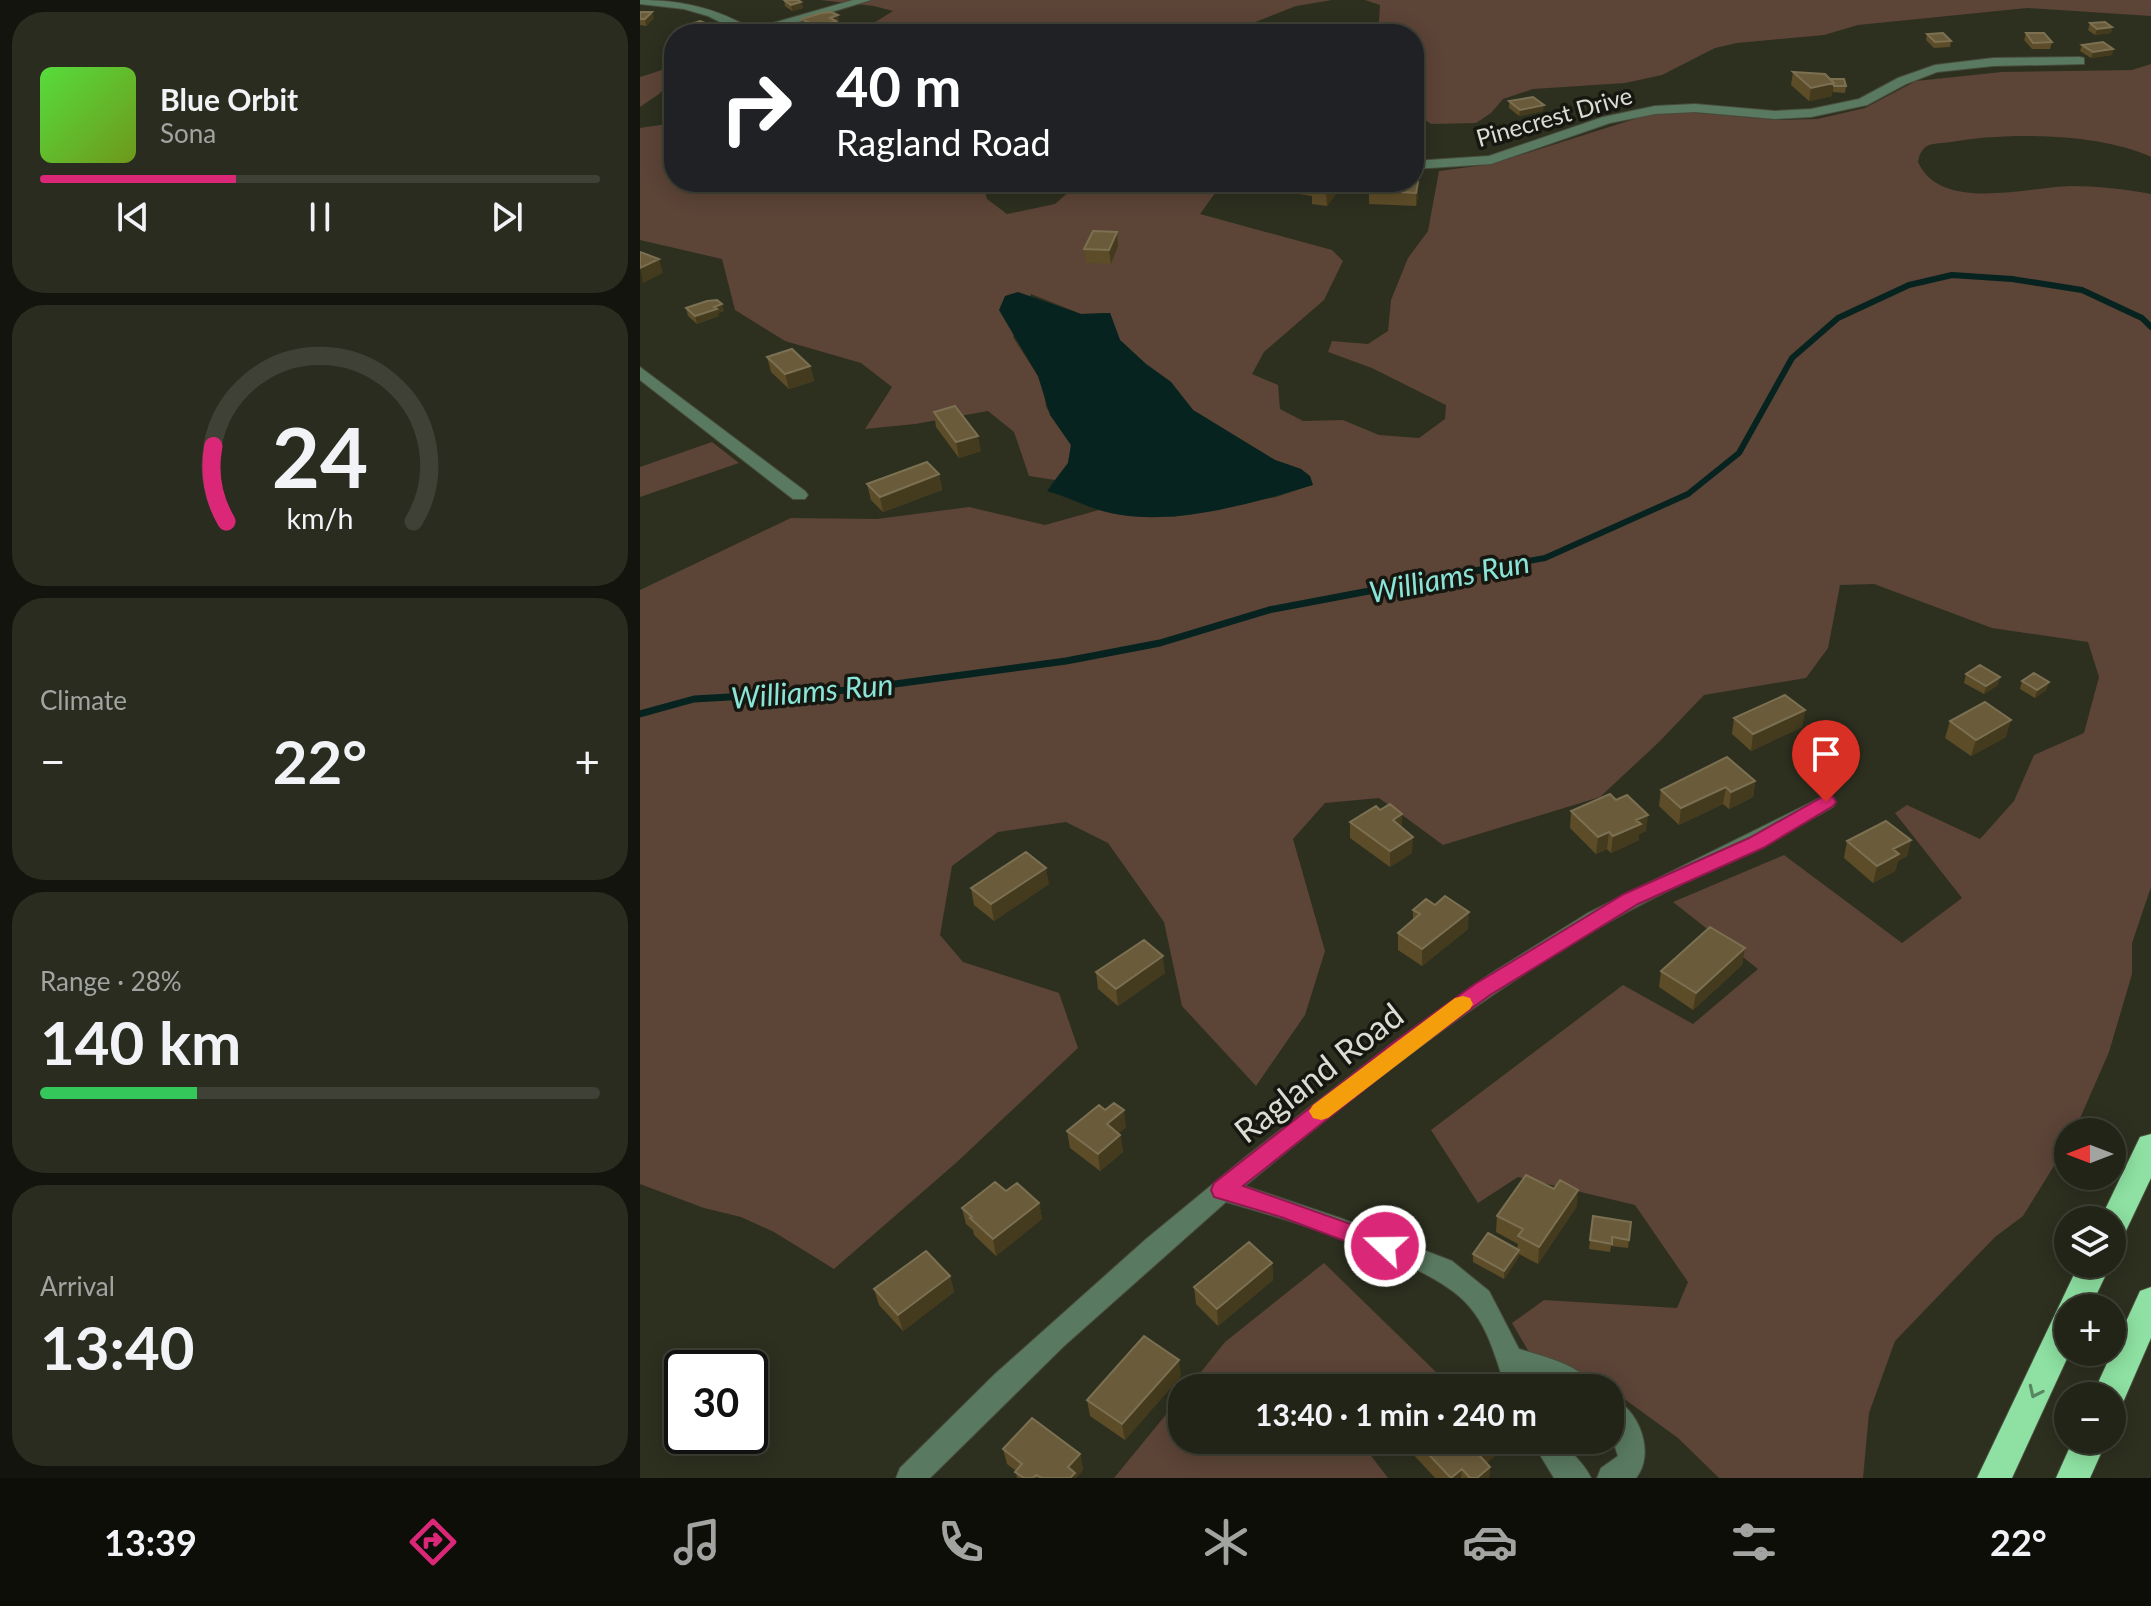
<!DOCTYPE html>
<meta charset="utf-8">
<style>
:root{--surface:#222417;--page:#2a2c20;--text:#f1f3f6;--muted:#a2a4a1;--line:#3f4136;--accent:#db2777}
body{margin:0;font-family:Lato,sans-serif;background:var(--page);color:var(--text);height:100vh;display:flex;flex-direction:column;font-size:30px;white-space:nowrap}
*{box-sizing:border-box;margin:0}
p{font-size:26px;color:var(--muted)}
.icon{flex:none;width:44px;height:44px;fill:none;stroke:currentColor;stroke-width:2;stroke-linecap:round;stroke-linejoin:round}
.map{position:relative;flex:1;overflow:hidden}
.sheet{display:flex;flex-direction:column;gap:12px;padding:12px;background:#13140d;width:640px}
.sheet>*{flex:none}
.hud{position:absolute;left:24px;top:24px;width:760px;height:168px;border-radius:32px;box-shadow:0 4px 20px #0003,0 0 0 2px var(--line);background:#202124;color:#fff;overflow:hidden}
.needle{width:52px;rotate:270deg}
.fabs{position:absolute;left:1414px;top:1118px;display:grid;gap:16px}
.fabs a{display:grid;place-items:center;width:72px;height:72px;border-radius:50%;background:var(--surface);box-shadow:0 4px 20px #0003,0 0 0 2px var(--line);font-size:40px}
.speed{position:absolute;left:24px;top:1350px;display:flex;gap:16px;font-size:40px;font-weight:700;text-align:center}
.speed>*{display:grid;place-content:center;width:104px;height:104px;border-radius:50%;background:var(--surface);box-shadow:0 4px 20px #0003,0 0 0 2px var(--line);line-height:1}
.speed .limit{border:4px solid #111;border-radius:12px;background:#fff;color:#111}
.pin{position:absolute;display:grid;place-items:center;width:68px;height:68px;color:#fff;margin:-82px -34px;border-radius:50% 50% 50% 0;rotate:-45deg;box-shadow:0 0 8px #0007}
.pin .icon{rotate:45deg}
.me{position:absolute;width:88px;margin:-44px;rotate:291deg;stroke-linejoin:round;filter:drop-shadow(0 0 6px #0008)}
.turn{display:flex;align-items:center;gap:28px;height:168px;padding:0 40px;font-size:36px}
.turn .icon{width:104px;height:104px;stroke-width:2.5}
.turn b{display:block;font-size:56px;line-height:68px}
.big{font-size:60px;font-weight:700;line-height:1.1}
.sheet .tile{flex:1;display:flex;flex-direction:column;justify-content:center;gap:12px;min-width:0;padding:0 28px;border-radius:32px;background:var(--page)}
.sheet .dial{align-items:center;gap:0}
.dial svg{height:208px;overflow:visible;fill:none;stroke:var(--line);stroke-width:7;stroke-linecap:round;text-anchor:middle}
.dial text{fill:var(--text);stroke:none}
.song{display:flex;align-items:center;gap:24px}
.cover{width:96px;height:96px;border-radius:12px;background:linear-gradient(135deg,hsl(110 70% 55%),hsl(80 70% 35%))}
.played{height:8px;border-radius:4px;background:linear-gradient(90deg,var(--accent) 35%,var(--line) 35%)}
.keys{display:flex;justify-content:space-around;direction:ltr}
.heat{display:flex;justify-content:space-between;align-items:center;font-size:44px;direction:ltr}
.charge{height:12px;border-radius:6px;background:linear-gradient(90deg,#34c759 28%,var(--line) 0)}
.trip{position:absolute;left:528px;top:1374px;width:456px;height:80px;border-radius:32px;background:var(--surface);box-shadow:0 4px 20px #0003,0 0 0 2px var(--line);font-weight:700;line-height:80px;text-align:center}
.tab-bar{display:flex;height:128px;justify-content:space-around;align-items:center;background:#0e0e09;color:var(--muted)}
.tab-bar .icon{width:56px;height:56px}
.tab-bar .on{color:var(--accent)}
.tab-bar b{font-size:36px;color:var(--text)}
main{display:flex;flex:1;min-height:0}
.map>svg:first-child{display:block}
</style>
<main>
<section class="sheet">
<div class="tile">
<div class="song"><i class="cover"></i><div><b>Blue Orbit</b><p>Sona</p></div></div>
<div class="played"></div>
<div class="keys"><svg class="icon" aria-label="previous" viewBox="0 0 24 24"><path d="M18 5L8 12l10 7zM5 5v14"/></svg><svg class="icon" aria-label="pause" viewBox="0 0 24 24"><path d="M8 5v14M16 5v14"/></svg><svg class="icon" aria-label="next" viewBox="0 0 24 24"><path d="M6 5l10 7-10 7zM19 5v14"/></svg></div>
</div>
<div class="tile dial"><svg viewBox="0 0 100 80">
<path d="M14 69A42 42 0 1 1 86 69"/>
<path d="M14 69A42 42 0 0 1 9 40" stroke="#db2777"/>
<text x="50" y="56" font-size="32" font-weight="700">24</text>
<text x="50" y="72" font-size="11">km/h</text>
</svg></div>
<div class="tile"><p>Climate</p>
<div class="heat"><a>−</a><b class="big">22°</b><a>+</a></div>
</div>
<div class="tile"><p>Range · 28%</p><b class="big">140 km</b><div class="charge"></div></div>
<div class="tile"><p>Arrival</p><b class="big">13:40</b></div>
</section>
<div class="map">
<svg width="1511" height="1478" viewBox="0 0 1511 1478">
<rect width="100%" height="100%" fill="#2d301f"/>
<!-- green -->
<path fill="#5c4437" d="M180,0H692L656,6L593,31V34H216L253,11L234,6Z
M725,0H1511V16L1387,8L1218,25L1184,35L1097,43L1075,48L1022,75L985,83L893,89L863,99L851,113L836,123L791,124L774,112V34H738L740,5Z
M1511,64V157C1460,133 1366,132 1311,142C1304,143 1293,143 1287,146C1281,150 1279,156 1278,162C1301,213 1387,187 1431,186C1457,186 1486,189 1511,194V887L1492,943V974L1469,1052L1434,1132H1428V1143L1383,1216L1355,1237L1255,1341L1229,1413L1223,1478H1079L1038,1438L972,1390L890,1354L872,1323L904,1300L1037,1308L1048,1282L995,1205L878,1177L838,1203L791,1130L983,985L1053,1024L1118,969L1033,902L1144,855L1262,943L1322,898L1255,813L1267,805L1340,839L1374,801L1394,755L1444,733L1459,677L1448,642L1352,628L1234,584L1200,585L1188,648L1166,678L1064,695L1019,742L960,797L803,845L739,798L685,803L653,839L685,951L665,1015L616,1086L542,1006L524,922L468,843L426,822L358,832L312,866L300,935L323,962L419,993L438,1048L317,1162L194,1269L134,1232L101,1217L64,1208L0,1184V590L151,518L237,519L329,507L405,525L459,510L534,517L636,497L672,485L661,469L635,460L553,410L531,382L506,364L480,340L470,313L441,314L391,294L373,337L398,376L404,390L406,407L431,445L428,463L415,480L389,476L374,432L348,411L275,424L225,429L252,387L221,363L145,341L95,310L82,259L0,240V128L34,123V182H342L347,199L367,214L415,204L440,182H583L560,214L692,250L703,261L684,300L624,352L612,374L638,385L640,409L663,421L703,420L739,435L779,438L805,419L806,405L732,368L688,352L692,341L728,344L748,331L751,300L768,258L788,231L799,171L852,164L1007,115L1046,112L1137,120L1177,119L1225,108L1276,81L1362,72L1492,70Z
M22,70L34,75V78L19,94L0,107V77Z
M72,442L99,463L0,497V467Z
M684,1263L796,1372L776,1388H548L585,1342Z
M542,1395V1440H719L748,1478H474Z"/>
<!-- water -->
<path fill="#062320" d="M378,292L441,314L470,313L480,340L506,364L531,382L553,410L635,460L661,469L670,476L673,485C611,504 523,530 459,510C441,504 425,496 407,491L428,463L431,445L410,415L398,376L359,310L365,296Z"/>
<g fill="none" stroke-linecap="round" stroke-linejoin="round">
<!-- stream-far1 -->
<path stroke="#062320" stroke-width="6" d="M850,568L905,558L1048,494L1099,453L1152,358L1198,318L1269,285L1312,275L1372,279L1442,290L1502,318L1511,327"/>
<!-- stream -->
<path stroke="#062320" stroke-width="7" d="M0,714L54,699L210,690L426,661L520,643L629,610L861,566"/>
<defs>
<path id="minor" d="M0,0C41,0 76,8 112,29L213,0H231L119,34H104L68,16L44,9L0,4Z
M1440,57L1444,58V64L1353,66L1297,72L1266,84L1227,105L1171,117L1135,119L1055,112L1015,114L970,123L851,164L774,169V161L849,156L963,117L1015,106L1055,104L1135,111L1171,109L1219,99L1258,78L1295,65L1353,58Z
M0,367L165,491L168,495L165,499H153L0,380Z
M1186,795L1193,797L1196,802L1193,807C1118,851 1037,882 962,926C835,999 718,1092 605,1186L700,1218L812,1261L849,1291L879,1349C902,1356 943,1365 954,1388H914L890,1377L894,1388H866C856,1360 849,1328 828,1305C790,1261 646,1219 586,1202L424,1346L290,1478H256L260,1468L355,1374L505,1240L608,1155L754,1042L850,974L948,913Z
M970,1397C999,1408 1016,1453 996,1478H957L961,1468L978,1456L970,1432Z
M891,1440H921C931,1453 945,1464 951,1478H914Z"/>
<path id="highway" d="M1511,1134V1178L1483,1237L1472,1241V1220H1460L1500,1137Z
M1439,1264H1471L1450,1308H1428L1430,1352L1372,1478H1337Z
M1511,1287V1338L1481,1407L1472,1410V1396H1452L1500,1291Z
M1433,1440H1467L1450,1478H1416Z"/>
</defs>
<!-- minor casing -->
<use href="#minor" stroke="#494c3c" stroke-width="2"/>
<!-- highway casing -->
<use href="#highway" stroke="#494c3c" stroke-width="2"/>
<!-- minor -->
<use href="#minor" fill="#597960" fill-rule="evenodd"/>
<!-- highway -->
<use href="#highway" fill="#8ee1a2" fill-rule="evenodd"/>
</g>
<!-- wall -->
<path fill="#5d4c28" d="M144,0L161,2L163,8L152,11L145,6Z
M0,12L14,18L6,26L0,25Z
M162,19L200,28L197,29L198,33L196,34H169L164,31Z
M1450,23L1472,27L1471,33L1455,35L1448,30Z
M72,26L74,32L71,34H41L39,28Z
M1386,33L1412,42L1410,49H1392L1384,40Z
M1287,34L1311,41L1310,47L1294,48L1286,40Z
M1442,45L1473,49L1472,55L1451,58L1440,51Z
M1153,72L1192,81V79L1206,86L1205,93L1193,92L1192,90V96L1169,101L1151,85Z
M869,101L903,111L879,116L869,108Z
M653,182H698V191L687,206L672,204V196L659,194V191L653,190Z
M778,182V196L776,206L729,204V190Z
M477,232L478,246L471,264L446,263L444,249Z
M46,308L84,311L78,313L79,316L57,324L48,316Z
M127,357L170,366L174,381L149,389L131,372Z
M294,412L341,451L319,458L296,427Z
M299,474L302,490L243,512L231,500L227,484Z
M1326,674L1358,685L1344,694L1324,683Z
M1382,681L1409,682L1406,690L1395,698L1380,689Z
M1165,710L1162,727L1111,751L1092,734L1094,718Z
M1310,721L1366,737L1331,756L1305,738Z
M1115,781L1113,797L1089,809L1083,804L1039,825L1019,806L1021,790Z
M740,810L762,814V828L772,853L750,867L710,838V822Z
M931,811L1006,831L999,834V840L971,853L967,849L956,854L930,828Z
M1271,840L1267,856L1258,861L1255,871L1233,883L1204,858L1207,841Z
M409,884L354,921L334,905L331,888Z
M773,910L828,929L782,966L758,950V933L773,920Z
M1105,948L1102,965L1053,1010L1019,987L1021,971Z
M456,972L525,973L478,1006L458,989Z
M486,1127L478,1133L480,1135L483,1152L460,1171L430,1148L427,1131Z
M366,1191L399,1203L402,1219L356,1256L334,1235L333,1230L326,1224L322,1208Z
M937,1206L898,1264L879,1254L878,1258L864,1279L833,1262V1254L877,1249L878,1244L856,1232L857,1216Z
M953,1216L991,1222L988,1248L971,1246L970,1252L949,1249Z
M632,1263L633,1280L578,1326L556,1304L554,1287Z
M310,1276L314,1292L263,1331L239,1305L234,1289Z
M541,1376L485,1440L450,1416L447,1400Z
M760,1440H869V1444L846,1463L850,1467L849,1478H795Z
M363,1449L440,1454L443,1470L436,1478H377L376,1471L367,1464Z"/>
<!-- shaded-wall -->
<path fill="#443a1d" d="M161,2L163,8L152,11L151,5Z
M12,12L14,18L6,26L5,19Z
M198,15L200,28L197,29L198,33L178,34L177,27L190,18Z
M72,26L74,32L71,34H64V31Z
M1472,27L1471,33L1455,35L1457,29Z
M1473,49L1472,55L1451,58L1453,52Z
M1194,83L1192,96L1169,101L1171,88Z
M904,105L903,111L879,116L880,110Z
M694,182H698V191L687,206L686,192Z
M778,182V196L776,206V193Z
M477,232L478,246L471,264L469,250Z
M19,259L23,273L3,283L0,268Z
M82,304L84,311L78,313L79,316L57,324L55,316Z
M170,366L174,381L149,389L145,374Z
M338,436L341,451L319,458L316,442Z
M299,474L302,490L243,512L240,497Z
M1360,677L1358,685L1344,694L1346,686Z
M1409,682L1406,690L1395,698L1397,690Z
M1165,710L1162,727L1111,751L1113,734Z
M1371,720L1366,737L1331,756L1336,740Z
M1115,781L1113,797L1089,809L1091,792Z
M1086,787L1083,804L1039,825L1041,808Z
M762,814V831L753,820Z
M1008,815L1006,831L999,834V840L971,853L973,836L996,820Z
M969,832L967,849L956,854L958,837Z
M773,837L772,853L750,867V851Z
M1271,840L1267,856L1258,861L1255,871L1233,883L1237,866L1253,849Z
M406,868L409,884L354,921L351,904Z
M829,912L828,929L782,966V949Z
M1105,948L1102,965L1053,1010L1056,993Z
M523,956L525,973L478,1006L476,989Z
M484,1110L486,1127L470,1141L467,1124Z
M480,1135L483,1152L460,1171L458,1154Z
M938,1190L937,1206L898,1264L899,1247Z
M399,1203L402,1219L356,1256L353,1239Z
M879,1250L878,1258L864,1279V1271Z
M632,1263L633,1280L578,1326L577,1309Z
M310,1276L314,1292L263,1331L258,1315Z
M539,1360L541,1376L485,1440L482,1424Z
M856,1440H869V1444L838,1471L839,1455Z
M440,1454L443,1470L436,1478H430L428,1467Z
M850,1467L849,1478H837Z
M822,1469L821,1478H811Z"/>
<!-- building -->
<path fill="#6a5c3a" stroke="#7c7052" stroke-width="2" d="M144,0H158L161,2L151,5Z
M0,12H12L5,19H0Z
M191,12L198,15L190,18L196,21L177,27L162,19L181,13Z
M60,21L72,26L64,31L39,28Z
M1465,22L1472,27L1457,29L1450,23Z
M1303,33L1311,41L1295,42L1287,34Z
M1386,33H1404L1412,42L1393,43Z
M1463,42L1473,49L1453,52L1442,45Z
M1153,72L1185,74L1194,83L1171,88Z
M1192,79H1204L1206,86H1194Z
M893,97L904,105L880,110L869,101Z
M670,182H694L686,192L672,190L677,183Z
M732,182H778L776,193L729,190Z
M453,231L477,232L469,250L444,249Z
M0,252L19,259L0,268Z
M77,300L82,304L74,307L77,309L55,316L46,308L67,301Z
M152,349L170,366L145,374L127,357Z
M315,406L338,436L316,442L294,412Z
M287,462L299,474L240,497L227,484Z
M1340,665L1360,677L1346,686L1326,674Z
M1394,673L1409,682L1397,690L1382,681Z
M1145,695L1165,710L1113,734L1094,718Z
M1345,702L1371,720L1336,740L1310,721Z
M1087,757L1115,781L1091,792L1086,787L1041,808L1021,790Z
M970,794L976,800L987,795L1008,815L996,820L1001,824L973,836L969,832L958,837L931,811Z
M750,804L762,814L753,820L773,837L750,851L710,822L736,806L740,810Z
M1246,821L1271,840L1253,849L1259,854L1237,866L1207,841Z
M386,852L406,868L351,904L331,888Z
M805,896L829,912L782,949L758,933L780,914L773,910L786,899L795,905Z
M1070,927L1105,948L1056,993L1021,971Z
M504,940L523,956L476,989L456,972Z
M474,1103L484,1110L467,1124L480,1135L458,1154L427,1131L459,1105L465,1110Z
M886,1175L914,1189L920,1180L938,1190L899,1247L878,1236L883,1229L857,1216Z
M355,1182L366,1191L377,1183L399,1203L353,1239L330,1218L332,1217L322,1208Z
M953,1216L991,1222L989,1240L972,1237V1244L950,1240Z
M848,1233L879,1250L864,1271L833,1254Z
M609,1242L632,1263L577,1309L554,1287Z
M286,1251L310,1276L258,1315L234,1289Z
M504,1336L539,1360L482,1424L447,1400Z
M392,1418L440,1454L428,1467L435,1473L430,1478H402L396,1475L393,1478H384L375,1472L382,1464L363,1449Z
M775,1440H856L839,1455L850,1467L837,1478H830L822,1469L811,1478Z"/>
<!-- one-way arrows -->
<defs><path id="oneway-chevron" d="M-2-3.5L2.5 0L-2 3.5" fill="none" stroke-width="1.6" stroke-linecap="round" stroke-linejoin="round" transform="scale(2)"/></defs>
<use stroke="#588660" href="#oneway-chevron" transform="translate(1395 1392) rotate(115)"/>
<!-- route -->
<path fill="#db2777" stroke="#8e194d" stroke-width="2" d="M1186,795L1193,797L1196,802L1193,806L1123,848L998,904L850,995L769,1054L603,1186L753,1239L757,1246L753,1253L745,1256L641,1217L574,1197L571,1190L574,1183L754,1042L835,984L984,894L1109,838Z"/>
<!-- slow -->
<path fill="#f59e0b" d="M823,996L830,998L833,1004L830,1009L688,1118L681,1120L673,1118L669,1111L673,1105L815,998Z"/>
<g text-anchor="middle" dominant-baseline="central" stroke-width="7" stroke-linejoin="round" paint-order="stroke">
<!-- far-street labels -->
<g font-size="24" fill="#dbddd3" stroke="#161710">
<text transform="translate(914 116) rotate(-16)">Pinecrest Drive</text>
</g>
<!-- water labels -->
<g font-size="30" font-style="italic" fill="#8ae5d8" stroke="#161710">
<text transform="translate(809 576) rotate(-11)">Williams Run</text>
<text transform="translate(172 690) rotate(-5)">Williams Run</text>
</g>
<!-- near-street labels -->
<g font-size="34" fill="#dbddd3" stroke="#161710">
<text transform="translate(678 1072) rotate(-38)">Ragland Road</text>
</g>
</g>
</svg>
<div class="fabs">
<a><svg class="needle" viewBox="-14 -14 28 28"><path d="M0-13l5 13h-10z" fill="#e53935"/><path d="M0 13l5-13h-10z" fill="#a2a4a1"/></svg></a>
<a><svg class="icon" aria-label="layers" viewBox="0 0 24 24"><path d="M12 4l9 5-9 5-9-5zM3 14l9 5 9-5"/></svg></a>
<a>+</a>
<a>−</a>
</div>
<div class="speed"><div class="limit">30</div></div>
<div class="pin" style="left:1186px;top:802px;background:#d93025"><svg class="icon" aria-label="arrive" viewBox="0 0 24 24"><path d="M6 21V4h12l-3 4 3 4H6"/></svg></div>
<svg class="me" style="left:745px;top:1246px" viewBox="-20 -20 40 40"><circle r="17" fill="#db2777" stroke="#fff" stroke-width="3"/><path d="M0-11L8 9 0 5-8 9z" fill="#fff"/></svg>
<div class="trip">13:40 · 1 min · 240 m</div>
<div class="hud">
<div class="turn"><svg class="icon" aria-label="right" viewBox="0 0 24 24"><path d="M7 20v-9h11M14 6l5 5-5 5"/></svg><div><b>40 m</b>Ragland Road</div></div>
</div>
</div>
</main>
<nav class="tab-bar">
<b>13:39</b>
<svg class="icon on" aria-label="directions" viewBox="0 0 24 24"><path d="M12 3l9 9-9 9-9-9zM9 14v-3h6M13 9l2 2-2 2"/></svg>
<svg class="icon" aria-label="music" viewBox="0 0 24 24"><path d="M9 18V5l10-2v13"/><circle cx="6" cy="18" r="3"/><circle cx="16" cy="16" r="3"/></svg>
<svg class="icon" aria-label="phone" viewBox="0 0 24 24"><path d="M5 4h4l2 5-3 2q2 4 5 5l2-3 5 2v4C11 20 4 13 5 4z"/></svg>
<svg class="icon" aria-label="climate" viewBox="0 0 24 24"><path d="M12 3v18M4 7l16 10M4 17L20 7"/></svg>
<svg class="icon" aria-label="car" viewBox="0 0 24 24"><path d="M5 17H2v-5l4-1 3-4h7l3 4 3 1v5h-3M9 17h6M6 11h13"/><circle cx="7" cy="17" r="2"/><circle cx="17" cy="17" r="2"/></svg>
<svg class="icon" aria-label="filters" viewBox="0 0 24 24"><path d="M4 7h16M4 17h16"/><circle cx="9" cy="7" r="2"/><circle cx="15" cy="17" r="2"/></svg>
<b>22°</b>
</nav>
